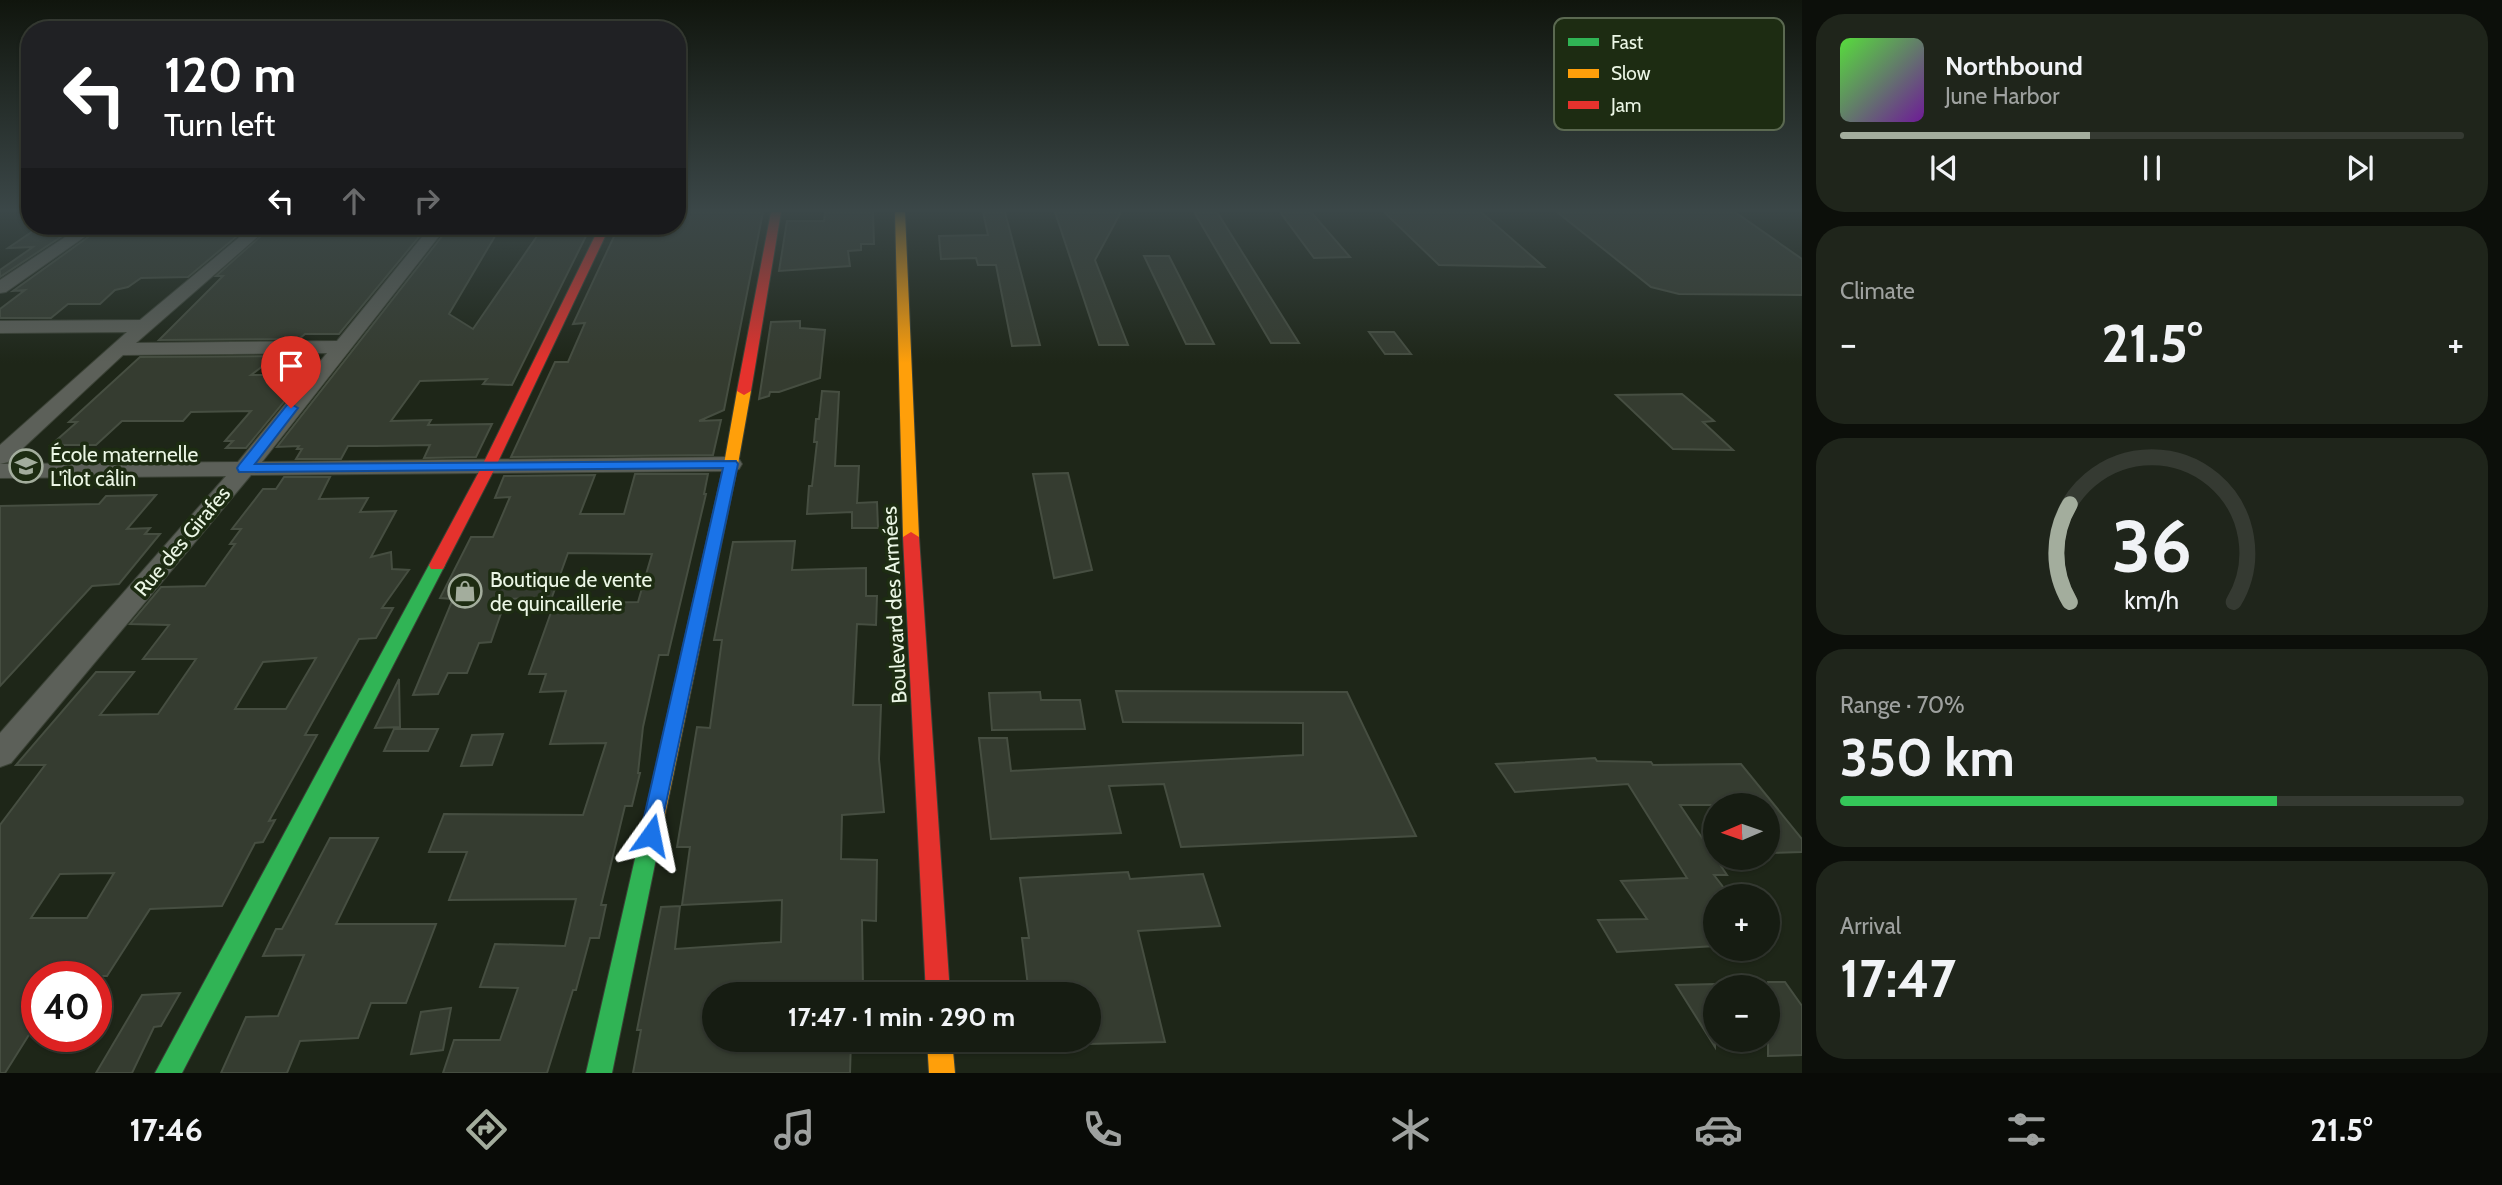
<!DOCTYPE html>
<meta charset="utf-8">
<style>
:root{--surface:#161c12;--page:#1f251b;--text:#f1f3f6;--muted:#9ea19f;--line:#353a32;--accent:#a3ad9d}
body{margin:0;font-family:Cabin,sans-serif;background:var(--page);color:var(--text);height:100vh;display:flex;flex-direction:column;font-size:26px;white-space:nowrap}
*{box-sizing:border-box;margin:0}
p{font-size:23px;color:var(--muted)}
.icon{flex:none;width:38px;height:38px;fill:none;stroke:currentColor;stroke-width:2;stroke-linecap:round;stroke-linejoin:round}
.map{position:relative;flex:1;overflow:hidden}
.panel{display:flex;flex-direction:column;gap:14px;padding:14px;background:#0c0f0a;width:700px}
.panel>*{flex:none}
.hud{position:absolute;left:21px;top:21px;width:665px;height:214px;border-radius:28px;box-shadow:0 2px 5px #0004,0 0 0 2px var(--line);background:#202124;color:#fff;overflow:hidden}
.needle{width:46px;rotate:268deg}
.tools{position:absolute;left:1703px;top:793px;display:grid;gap:14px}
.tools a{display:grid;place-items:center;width:77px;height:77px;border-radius:50%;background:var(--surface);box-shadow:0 2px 5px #0004,0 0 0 2px var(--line);font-size:35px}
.speed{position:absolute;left:21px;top:961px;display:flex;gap:14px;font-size:35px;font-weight:700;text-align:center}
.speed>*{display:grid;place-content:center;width:91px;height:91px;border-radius:50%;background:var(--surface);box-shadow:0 2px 5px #0004,0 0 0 2px var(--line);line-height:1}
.speed .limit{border:10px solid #d22;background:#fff;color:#111}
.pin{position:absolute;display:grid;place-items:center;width:60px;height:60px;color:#fff;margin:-72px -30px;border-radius:50% 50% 50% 0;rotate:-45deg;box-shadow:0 0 7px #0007}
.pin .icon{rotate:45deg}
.me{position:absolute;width:77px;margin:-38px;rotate:12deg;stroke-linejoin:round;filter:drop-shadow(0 0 5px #0008)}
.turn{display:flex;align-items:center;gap:24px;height:147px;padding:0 28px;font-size:32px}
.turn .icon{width:91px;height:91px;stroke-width:2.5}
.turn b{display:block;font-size:49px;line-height:60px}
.lanes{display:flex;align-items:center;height:66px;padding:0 28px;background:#0003;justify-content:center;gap:35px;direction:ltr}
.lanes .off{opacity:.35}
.big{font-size:52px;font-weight:700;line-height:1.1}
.panel .card{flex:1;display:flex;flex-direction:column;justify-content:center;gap:10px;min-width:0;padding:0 24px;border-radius:28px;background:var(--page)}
.panel .dial{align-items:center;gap:0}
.dial svg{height:182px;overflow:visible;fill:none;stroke:var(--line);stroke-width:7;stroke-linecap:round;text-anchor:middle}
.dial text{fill:var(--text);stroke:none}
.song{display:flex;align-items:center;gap:21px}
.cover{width:84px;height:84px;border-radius:10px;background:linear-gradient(135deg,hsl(110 70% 55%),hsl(280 70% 35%))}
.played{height:7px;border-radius:4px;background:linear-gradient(90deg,var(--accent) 40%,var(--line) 40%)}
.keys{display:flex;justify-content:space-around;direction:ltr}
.heat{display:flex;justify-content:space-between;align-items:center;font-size:38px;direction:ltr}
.charge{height:10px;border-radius:5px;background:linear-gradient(90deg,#34c759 70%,var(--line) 0)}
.trip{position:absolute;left:702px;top:982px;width:399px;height:70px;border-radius:35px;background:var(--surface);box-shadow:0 2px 5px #0004,0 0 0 2px var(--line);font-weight:700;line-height:70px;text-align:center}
.tab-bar{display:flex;height:112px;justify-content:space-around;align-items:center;background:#090b07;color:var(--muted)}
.tab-bar .icon{width:49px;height:49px}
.tab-bar .on{color:var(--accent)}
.tab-bar b{font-size:32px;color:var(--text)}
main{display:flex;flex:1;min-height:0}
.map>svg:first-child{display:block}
</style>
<main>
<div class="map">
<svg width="1802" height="1073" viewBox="0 0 1802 1073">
<rect width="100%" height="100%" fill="#1e2618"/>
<!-- building -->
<path fill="#353c30" stroke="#464e41" stroke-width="2" fill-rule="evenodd" d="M677,212H763L724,410L699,421L721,420L713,455L511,457L555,362H568L585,323L573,324L618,228H670L677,226Z
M825,212H873L874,244H861V250L848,251L850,266L779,271L787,221H824Z
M983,212H1005L1040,345L1012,346L996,265H978L976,258L941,259L939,236L988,235Z
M1055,212H1121L1095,260L1128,345H1099Z
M1194,212H1217L1299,343H1271Z
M1280,212H1311L1350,257L1314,258Z
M1384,212H1481L1544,267L1439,265Z
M1557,212H1735L1802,259V295L1679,294L1651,287Z
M249,226L188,277L141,278L128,287L115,290L100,304H68L51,318H0V309L25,290L13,291L102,227Z
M272,226H293V228L428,226L339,334H305L299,339L159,340L223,276H216Z
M450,226H501L449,314L473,329L544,226H591L512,385L483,384L487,379L420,381L391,421L431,420L428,425L492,424L476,457L424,458L430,445L376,446H348L341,459H296L302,449H297L299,446L277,447Z
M39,227H76L0,277V270L33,247L8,248Z
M1144,256H1169L1214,344H1186Z
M800,321V328L825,330L820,378L779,392H770L769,396L759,399L771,322Z
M1369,332H1394L1411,354H1385Z
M276,356L251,375H306L246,448H226L233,441H225L251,411L191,412L183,421H122L96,445H51L77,422H69L140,357Z
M822,391L839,392L835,466H859L857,503L877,502L878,528H852V512L807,514L809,486H812L817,442H814L816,419H819Z
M1682,394L1714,421L1703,422L1733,450L1673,449L1616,395Z
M1068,473L1092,570L1054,578L1033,474Z
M635,474H708L704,494H706L668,655H659L643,727L638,773H640L632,806H625L601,905H606L599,938H590L576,990H573L547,1073H443L454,1040H500L518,988L480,987L495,944L565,946L576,899L449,900L467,852H429L444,814L583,815L606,743L550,744L566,691L540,692L546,674H529L554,604L638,602L652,554L568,553L552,597L506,599L491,642L479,643L467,673H448L438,694L413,695L453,599L440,598L471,537H493L510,497L495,498L504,476L595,475L580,514H624Z
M284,477H330L319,499L368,498L360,512L396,511L371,557L391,552L392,569L409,570L382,608H393L376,638L359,639L305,735H317L269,821L275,820L263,842L255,843L222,906L150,909L107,976H37V1022L5,1073H0V825L45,765H16L96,672H134L100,715L158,714L196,659H143L169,625L130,624L161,587L205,586L235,544H230L241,529H232L263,489H276ZM316,658L286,709H235L263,662ZM114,873L87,918H31L60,874Z
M156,495L127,529L150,528L145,534H160L119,584L92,586L0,686V506L99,504L106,496Z
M795,541L792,570L866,568V596H877L876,625L857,624L853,705H881L879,759L884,812L842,815L841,859L877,860L876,921L862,920L863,987L771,994H714V1040H851L850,1073H633L641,1030H637L661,907L680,906L675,949L781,942L782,900L682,905L690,847H677L697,727L710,728L722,640H714L733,542Z
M399,679L400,727L375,728Z
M1116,691L1347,692L1416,836L1181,847L1164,784L1109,786L1121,833L991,839L979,738H1007L1011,771L1303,755V723L1123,722Z
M1040,692L1041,700H1080L1085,729L992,730L989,693Z
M394,729H438L428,751H384Z
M503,734L492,765L461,766L472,735Z
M1595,758L1597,761L1651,762L1653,765L1741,764L1802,839V852L1768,853V805H1680L1727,875H1714L1730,896H1715V946L1617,952L1598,920L1647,919L1621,881L1687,878L1628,784L1515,792L1496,764Z
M330,838H378L336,924H436L406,1003H371L358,1038L300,1041L287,1073H221L246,1017L278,1016L304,955L263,956L276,929H282Z
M1128,872L1130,879L1203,874L1220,926L1138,931L1165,1042L1088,1044V994H1029L1022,938H1029L1020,878Z
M1768,982H1785L1802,1006V1055L1768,1056Z
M1715,984V1047L1676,985Z
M180,993L161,1026L154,1027L132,1073H96L142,995Z
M451,1008L443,1050L411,1054L421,1012Z"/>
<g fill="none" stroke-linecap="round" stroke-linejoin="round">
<defs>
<path id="street" d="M82,226H100L6,292L0,293V280Z
M253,226H270L136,343L337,341L431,226H447L262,462L731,457L739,459L742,464L739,469L731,471L251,475L11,763L0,767V733L226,476L0,478V464L238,462L327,353L123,355L8,462L0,464V445L127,332L0,333V321L140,320Z"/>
<path id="fast" d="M437,559L445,565L182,1073H155L429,565Z
M655,806L662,809L665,815L612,1073H586L645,815L648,809Z"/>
<path id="slow" d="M895,212H905L919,537L911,542L903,537Z
M744,387L751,391L738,464L665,815L662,821L655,824L648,821L645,815L724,464L737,391Z
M927,1040H952L955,1073H929Z"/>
<path id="jam" d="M771,212H781L751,391L744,395L737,391Z
M600,226H610L495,468L443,569H431L429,565L481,468Z
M911,532L919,537L950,994H926L903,537Z"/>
</defs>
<!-- street casing -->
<use href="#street" stroke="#3b4236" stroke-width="2"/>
<!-- fast casing -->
<use href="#fast" stroke="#3b4236" stroke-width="2"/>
<!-- slow casing -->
<use href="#slow" stroke="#3b4236" stroke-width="2"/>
<!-- jam casing -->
<use href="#jam" stroke="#3b4236" stroke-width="2"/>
<!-- street -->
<use href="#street" fill="#5c6059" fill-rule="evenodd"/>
<!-- fast -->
<use href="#fast" fill="#30b455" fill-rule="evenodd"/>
<!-- slow -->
<use href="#slow" fill="#ff9f0a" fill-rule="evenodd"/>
<!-- jam -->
<use href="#jam" fill="#e5322d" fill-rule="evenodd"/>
</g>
<!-- sky -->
<linearGradient id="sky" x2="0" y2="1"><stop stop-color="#10150d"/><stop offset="0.58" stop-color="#3b4748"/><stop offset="1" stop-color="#3b4748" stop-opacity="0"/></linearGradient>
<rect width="1802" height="363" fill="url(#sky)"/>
<!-- route -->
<path fill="#1a73e8" stroke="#114b97" stroke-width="2" d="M291,404L298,408L255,464L736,461L738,464L658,841L651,844L643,841L640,835L723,468L239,472L237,468L239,465L287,405Z"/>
<!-- icons -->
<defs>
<symbol id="school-ring" viewBox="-11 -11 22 22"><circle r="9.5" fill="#1d2c12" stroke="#a3ad9d" stroke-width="1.5"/><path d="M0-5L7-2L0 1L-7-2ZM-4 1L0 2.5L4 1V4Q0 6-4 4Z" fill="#a3ad9d"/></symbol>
<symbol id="shop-ring" viewBox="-11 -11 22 22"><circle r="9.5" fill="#1d2c12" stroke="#a3ad9d" stroke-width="1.5"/><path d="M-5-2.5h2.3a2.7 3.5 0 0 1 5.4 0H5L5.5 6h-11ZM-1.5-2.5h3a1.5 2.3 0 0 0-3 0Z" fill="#a3ad9d"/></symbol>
</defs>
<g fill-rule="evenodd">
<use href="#school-ring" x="7" y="447" width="38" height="38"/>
<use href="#shop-ring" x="446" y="572" width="38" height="38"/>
</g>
<g text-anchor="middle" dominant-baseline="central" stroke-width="7" stroke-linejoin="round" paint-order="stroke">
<!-- poi labels -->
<g font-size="21" fill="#ebf6e5" stroke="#1d2c12" text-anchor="start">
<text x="50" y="454">École maternelle<tspan x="50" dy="24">L'îlot câlin</tspan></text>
<text x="490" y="579">Boutique de vente<tspan x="490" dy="24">de quincaillerie</tspan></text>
</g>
<!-- street labels -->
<g font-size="21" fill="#ebf6e5" stroke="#1d2c12">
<text transform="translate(182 541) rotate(-50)">Rue des Girafes</text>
<text transform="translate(894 605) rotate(-93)">Boulevard des Armées</text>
</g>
</g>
<!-- legend -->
<rect x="1554" y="18" width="230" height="112" rx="10" fill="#1d2c12" stroke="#5b6951" stroke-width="2"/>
<rect x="1568" y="38" width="31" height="8" fill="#30b455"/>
<rect x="1568" y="69" width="31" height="9" fill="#ff9f0a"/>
<rect x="1568" y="101" width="31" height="8" fill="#e5322d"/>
<g font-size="19" fill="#ebf6e5">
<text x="1611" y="49">Fast</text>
<text x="1611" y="80">Slow</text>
<text x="1611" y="112">Jam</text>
</g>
</svg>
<div class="tools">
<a><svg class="needle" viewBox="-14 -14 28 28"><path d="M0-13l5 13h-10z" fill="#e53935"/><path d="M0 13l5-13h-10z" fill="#9ea19f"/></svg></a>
<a>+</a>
<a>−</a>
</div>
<div class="speed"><div class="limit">40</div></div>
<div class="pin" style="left:291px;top:408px;background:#d93025"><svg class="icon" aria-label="arrive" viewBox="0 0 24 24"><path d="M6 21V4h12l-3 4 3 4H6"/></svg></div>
<svg class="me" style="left:651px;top:835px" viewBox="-20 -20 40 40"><path d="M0-17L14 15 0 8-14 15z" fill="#1a73e8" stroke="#fff" stroke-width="4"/></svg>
<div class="trip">17:47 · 1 min · 290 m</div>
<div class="hud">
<div class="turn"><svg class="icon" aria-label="left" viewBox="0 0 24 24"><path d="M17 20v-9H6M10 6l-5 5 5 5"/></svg><div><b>120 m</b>Turn left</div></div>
<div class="lanes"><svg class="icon" aria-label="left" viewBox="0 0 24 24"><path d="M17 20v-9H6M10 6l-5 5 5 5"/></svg><svg class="icon off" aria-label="ahead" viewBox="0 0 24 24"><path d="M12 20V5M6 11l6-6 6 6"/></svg><svg class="icon off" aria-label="right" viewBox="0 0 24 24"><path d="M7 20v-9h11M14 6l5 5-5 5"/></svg></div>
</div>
</div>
<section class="panel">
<div class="card">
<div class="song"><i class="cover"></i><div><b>Northbound</b><p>June Harbor</p></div></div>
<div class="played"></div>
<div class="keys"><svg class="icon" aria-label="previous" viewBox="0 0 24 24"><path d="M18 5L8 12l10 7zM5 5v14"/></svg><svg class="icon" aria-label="pause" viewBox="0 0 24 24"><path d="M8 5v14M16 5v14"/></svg><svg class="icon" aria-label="next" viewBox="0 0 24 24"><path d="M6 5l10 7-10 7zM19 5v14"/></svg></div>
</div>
<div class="card"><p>Climate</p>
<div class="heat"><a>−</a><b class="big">21.5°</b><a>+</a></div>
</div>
<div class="card dial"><svg viewBox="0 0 100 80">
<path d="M14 69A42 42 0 1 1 86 69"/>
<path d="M14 69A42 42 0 0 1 14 26" stroke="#a3ad9d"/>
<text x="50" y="56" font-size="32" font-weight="700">36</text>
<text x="50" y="72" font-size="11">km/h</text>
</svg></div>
<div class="card"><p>Range · 70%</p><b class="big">350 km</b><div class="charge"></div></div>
<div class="card"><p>Arrival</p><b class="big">17:47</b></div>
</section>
</main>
<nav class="tab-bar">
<b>17:46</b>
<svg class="icon on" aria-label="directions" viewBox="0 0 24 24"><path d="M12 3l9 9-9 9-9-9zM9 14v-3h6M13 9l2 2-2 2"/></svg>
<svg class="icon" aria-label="music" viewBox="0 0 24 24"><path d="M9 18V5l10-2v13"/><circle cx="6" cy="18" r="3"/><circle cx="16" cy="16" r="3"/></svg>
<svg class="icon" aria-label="phone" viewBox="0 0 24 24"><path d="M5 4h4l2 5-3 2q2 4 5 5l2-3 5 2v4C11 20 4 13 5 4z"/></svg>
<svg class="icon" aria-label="climate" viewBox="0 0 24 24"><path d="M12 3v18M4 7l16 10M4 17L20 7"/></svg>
<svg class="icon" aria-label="car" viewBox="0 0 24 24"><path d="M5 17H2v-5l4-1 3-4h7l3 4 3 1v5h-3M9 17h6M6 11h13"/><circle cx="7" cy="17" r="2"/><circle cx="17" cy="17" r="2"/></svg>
<svg class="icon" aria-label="filters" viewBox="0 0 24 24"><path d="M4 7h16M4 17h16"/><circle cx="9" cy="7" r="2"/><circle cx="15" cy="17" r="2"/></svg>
<b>21.5°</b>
</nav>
